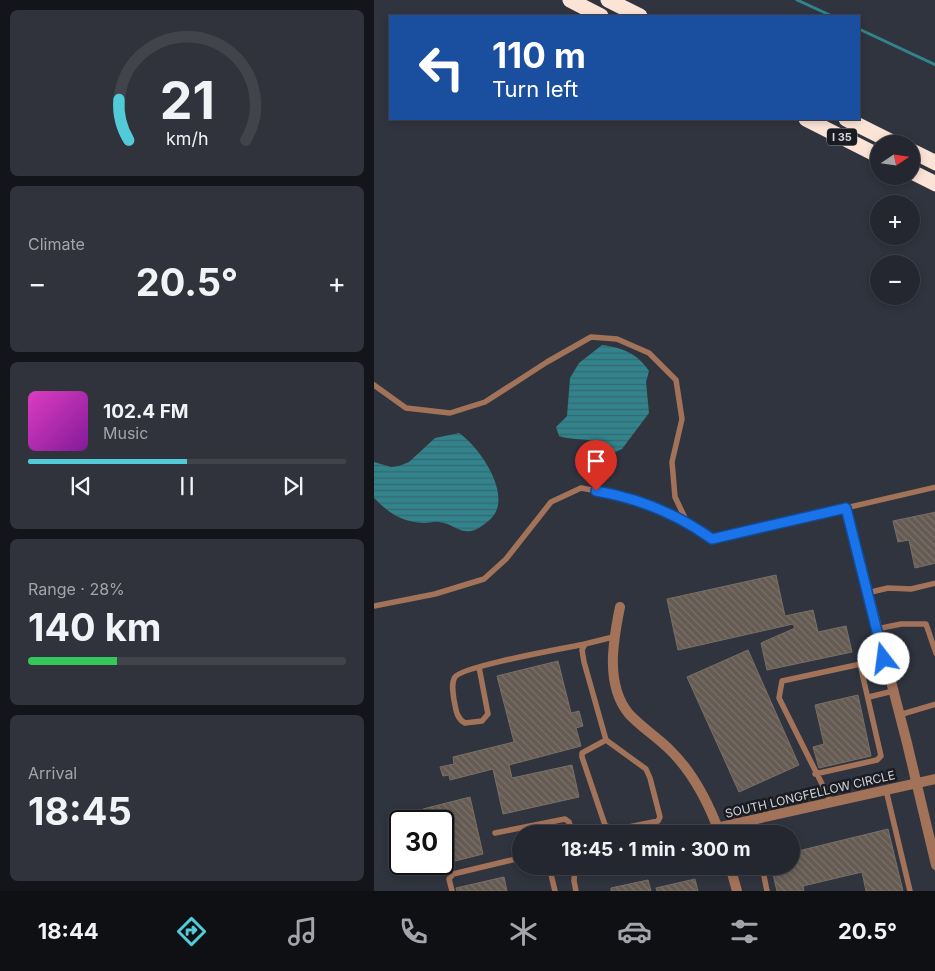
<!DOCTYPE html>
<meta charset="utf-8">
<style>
:root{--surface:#24272f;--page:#30333b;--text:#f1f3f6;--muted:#a3a5aa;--line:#41444b;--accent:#52cbd8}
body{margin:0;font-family:Inter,sans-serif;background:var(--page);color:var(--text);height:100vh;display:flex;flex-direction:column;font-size:19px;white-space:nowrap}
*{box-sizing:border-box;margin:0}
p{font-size:16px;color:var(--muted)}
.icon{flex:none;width:28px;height:28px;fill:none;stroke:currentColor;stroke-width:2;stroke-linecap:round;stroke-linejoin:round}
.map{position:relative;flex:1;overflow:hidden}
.drawer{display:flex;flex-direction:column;gap:10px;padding:10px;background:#14151a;width:374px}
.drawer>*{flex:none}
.top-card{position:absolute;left:15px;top:15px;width:471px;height:105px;border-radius:0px;box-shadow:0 2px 8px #0003,0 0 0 1px var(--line);background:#1a4fa0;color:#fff;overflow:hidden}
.needle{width:32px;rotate:77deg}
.fabs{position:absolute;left:496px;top:135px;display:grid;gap:10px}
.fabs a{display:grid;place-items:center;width:50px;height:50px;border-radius:50%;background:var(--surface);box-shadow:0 2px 8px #0003,0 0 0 1px var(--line);font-size:25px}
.speed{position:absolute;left:15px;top:810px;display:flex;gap:10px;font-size:25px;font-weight:700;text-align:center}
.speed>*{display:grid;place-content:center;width:65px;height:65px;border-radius:50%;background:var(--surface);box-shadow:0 2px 8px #0003,0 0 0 1px var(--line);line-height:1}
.speed .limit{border:2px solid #111;border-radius:8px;background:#fff;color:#111}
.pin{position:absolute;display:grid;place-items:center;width:42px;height:42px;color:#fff;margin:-51px -21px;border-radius:50% 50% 50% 0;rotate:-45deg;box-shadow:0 0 5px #0007}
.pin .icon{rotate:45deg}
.me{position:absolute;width:55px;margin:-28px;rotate:345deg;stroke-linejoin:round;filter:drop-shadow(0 0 4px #0008)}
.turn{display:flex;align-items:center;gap:18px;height:105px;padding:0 20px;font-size:22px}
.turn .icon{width:65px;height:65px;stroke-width:2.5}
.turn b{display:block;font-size:35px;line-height:42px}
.big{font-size:38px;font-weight:700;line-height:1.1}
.drawer .widget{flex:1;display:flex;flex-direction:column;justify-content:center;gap:8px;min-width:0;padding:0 18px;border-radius:8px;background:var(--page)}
.drawer .dial{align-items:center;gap:0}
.dial svg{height:130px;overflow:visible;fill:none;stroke:var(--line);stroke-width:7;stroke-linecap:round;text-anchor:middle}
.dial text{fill:var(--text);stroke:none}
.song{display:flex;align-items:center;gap:15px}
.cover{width:60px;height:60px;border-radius:8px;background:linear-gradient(135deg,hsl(310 70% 55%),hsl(290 70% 35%))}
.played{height:5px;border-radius:2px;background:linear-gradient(90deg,var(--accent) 50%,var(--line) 50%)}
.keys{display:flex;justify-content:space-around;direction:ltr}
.heat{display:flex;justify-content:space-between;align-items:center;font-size:28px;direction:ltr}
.charge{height:8px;border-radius:4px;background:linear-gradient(90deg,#34c759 28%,var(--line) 0)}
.trip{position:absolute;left:138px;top:825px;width:288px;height:50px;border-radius:25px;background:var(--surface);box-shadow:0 2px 8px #0003,0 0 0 1px var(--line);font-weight:700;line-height:50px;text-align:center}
.tabs{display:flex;height:80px;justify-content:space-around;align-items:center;background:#0e1013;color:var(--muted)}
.tabs .icon{width:35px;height:35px}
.tabs .selected{color:var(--accent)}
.tabs b{font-size:22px;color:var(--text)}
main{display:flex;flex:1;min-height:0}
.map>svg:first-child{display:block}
</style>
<main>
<section class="drawer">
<div class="widget dial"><svg viewBox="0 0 100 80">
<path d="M14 69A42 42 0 1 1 86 69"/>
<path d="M14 69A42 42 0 0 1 8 44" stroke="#52cbd8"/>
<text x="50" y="56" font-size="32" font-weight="700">21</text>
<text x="50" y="72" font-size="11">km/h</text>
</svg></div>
<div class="widget"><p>Climate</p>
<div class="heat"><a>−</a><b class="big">20.5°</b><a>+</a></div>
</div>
<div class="widget">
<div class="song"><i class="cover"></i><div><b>102.4 FM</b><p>Music</p></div></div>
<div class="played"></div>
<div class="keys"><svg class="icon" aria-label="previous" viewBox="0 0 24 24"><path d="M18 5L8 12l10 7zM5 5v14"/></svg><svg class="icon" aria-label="pause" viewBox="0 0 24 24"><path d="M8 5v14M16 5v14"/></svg><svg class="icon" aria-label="next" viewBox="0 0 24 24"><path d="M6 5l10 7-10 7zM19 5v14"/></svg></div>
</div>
<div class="widget"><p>Range · 28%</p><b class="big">140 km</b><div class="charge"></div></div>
<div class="widget"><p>Arrival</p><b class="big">18:45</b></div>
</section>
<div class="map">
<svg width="562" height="891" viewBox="0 0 562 891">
<defs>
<pattern id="water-rules" width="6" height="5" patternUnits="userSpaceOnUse" patternTransform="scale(1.25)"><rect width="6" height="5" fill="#32838c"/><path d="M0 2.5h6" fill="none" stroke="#37686e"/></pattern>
<pattern id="building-back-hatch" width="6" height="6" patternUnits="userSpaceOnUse" patternTransform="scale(1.25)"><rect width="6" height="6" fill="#655b53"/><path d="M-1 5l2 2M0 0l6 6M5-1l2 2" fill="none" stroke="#7a726b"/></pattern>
</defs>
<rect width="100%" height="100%" fill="#30343f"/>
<!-- water -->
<path fill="url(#water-rules)" d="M228,345C249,348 263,353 275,371L272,382L275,413L248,449L241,452C233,450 227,443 218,441C207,438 196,440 185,436L182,427L193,416L196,378L205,363Z
M85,433C107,448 143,501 113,522C108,526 103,530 97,531C85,533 77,523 65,522C60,521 55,523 50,523C27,522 15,513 0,498V462L17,467L25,466L35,462L61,438Z"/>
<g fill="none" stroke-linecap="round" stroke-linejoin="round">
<!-- stream -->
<path stroke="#32838c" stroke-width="3" d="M423,0L458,16
M485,29L562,65"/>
</g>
<!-- building -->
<path fill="url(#building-back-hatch)" stroke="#7a6f66" d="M562,512V563L541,568L535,540L524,542L519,521Z
M402,575L411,616L439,610L444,632L472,626L478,652L393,670L387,643L421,628L419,624L304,650L293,599Z
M374,650L425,765L365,792L313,677Z
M184,661L197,713L205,711L209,726L202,728L207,746L135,765L138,778L198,765L205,797L129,814L119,769L76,780L75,775L69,776L66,767L80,764L79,757L140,742L123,676Z
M484,695L497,756L445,768L439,747L450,744L441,705Z
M96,797L109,854L69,864V821H52L49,809Z
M514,829L529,891H492L488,872L429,886L430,891H403L397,866H416V853Z
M130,877L133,891H83L82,888Z
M321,879L324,891H283L282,888Z
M274,880L277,891H237V888Z"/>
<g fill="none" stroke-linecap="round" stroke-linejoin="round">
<!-- lane -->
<path stroke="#a37359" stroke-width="5.5" d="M0,385L32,408L76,413L111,402L173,362L217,337L243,339L275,353L302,380L308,419L298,462L301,497L312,520
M493,593L514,588L537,589L562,583
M0,606L61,594L110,579L132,559L177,502L207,488L251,496L312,520L338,539L562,487
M503,629L527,624H552L562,653
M105,667L114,714L108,721L91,723C82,718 82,709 80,700C79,693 77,683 81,677C88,666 192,648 211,644
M495,697L519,691
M525,715L562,704
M232,740L208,753V757L231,825L240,830L284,821L286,817L276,778L272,769L232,740L210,662L208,650L211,644L239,637
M441,774L503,760L507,756L486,664
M512,790L536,891
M457,802L405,698L408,681L510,659
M375,820L378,834
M121,833L191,819L195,822L199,834
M175,866L181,891
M201,866L200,881L202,891
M388,866L393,891
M78,891L75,879L79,874L146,858"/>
<!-- street -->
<path stroke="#a37359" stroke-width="10" d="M472,508L533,743L562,865
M246,607C239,641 231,685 255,714C267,727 283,737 295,749C318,771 335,804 346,834
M315,834L562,779
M356,866L363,891"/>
<!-- highway -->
<path stroke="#fbe3d6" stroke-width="15" d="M196,0L227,16
M234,0L266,16
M432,119L505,156
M472,119L522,144
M538,151L562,163
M538,172L562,184"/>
</g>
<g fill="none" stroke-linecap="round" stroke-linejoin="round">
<defs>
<path id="route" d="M222,491C264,498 303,514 338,539L472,508L510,659"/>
</defs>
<!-- route casing -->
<use href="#route" stroke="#114b97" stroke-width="12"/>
<!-- route -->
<use href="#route" stroke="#1a73e8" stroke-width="9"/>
</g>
<g text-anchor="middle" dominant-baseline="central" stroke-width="5" stroke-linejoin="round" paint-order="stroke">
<!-- shield labels -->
<rect fill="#1a1c21" stroke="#9b9ea3" stroke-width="1" x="453" y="128.5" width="30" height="17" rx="4"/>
<g font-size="11" font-weight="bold" fill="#d2d5db">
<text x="468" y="137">I 35</text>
</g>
<!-- street labels -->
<g font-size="12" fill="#d2d5db" stroke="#1a1c21">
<text transform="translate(436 794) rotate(-13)">SOUTH LONGFELLOW CIRCLE</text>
</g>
</g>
</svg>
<div class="fabs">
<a><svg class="needle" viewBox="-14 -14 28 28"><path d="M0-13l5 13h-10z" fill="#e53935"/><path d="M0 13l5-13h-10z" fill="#a3a5aa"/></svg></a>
<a>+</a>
<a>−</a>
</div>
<div class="speed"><div class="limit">30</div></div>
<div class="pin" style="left:222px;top:491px;background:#d93025"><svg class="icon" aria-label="arrive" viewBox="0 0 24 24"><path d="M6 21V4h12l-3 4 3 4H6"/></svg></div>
<svg class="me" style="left:510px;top:659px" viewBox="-20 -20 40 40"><circle r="19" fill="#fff"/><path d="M0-13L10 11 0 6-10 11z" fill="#1a73e8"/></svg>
<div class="trip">18:45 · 1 min · 300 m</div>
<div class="top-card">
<div class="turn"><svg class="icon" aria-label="left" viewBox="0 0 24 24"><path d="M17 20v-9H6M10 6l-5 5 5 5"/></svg><div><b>110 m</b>Turn left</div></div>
</div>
</div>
</main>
<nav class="tabs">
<b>18:44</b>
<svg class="icon selected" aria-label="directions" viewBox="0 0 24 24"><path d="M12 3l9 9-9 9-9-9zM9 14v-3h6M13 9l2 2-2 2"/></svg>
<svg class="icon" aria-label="music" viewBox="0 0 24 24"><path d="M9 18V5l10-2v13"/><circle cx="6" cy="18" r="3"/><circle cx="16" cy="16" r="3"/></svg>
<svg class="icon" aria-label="phone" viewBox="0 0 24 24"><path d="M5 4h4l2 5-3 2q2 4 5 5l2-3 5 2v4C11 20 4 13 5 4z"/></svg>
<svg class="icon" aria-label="climate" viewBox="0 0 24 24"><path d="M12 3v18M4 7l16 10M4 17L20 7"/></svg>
<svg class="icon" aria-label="car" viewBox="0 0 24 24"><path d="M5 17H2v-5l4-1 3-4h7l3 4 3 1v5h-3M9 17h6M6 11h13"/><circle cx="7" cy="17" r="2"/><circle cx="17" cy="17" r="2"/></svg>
<svg class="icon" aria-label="filters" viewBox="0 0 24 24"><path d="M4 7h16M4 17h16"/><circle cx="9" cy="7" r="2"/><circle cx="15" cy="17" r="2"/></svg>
<b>20.5°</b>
</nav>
